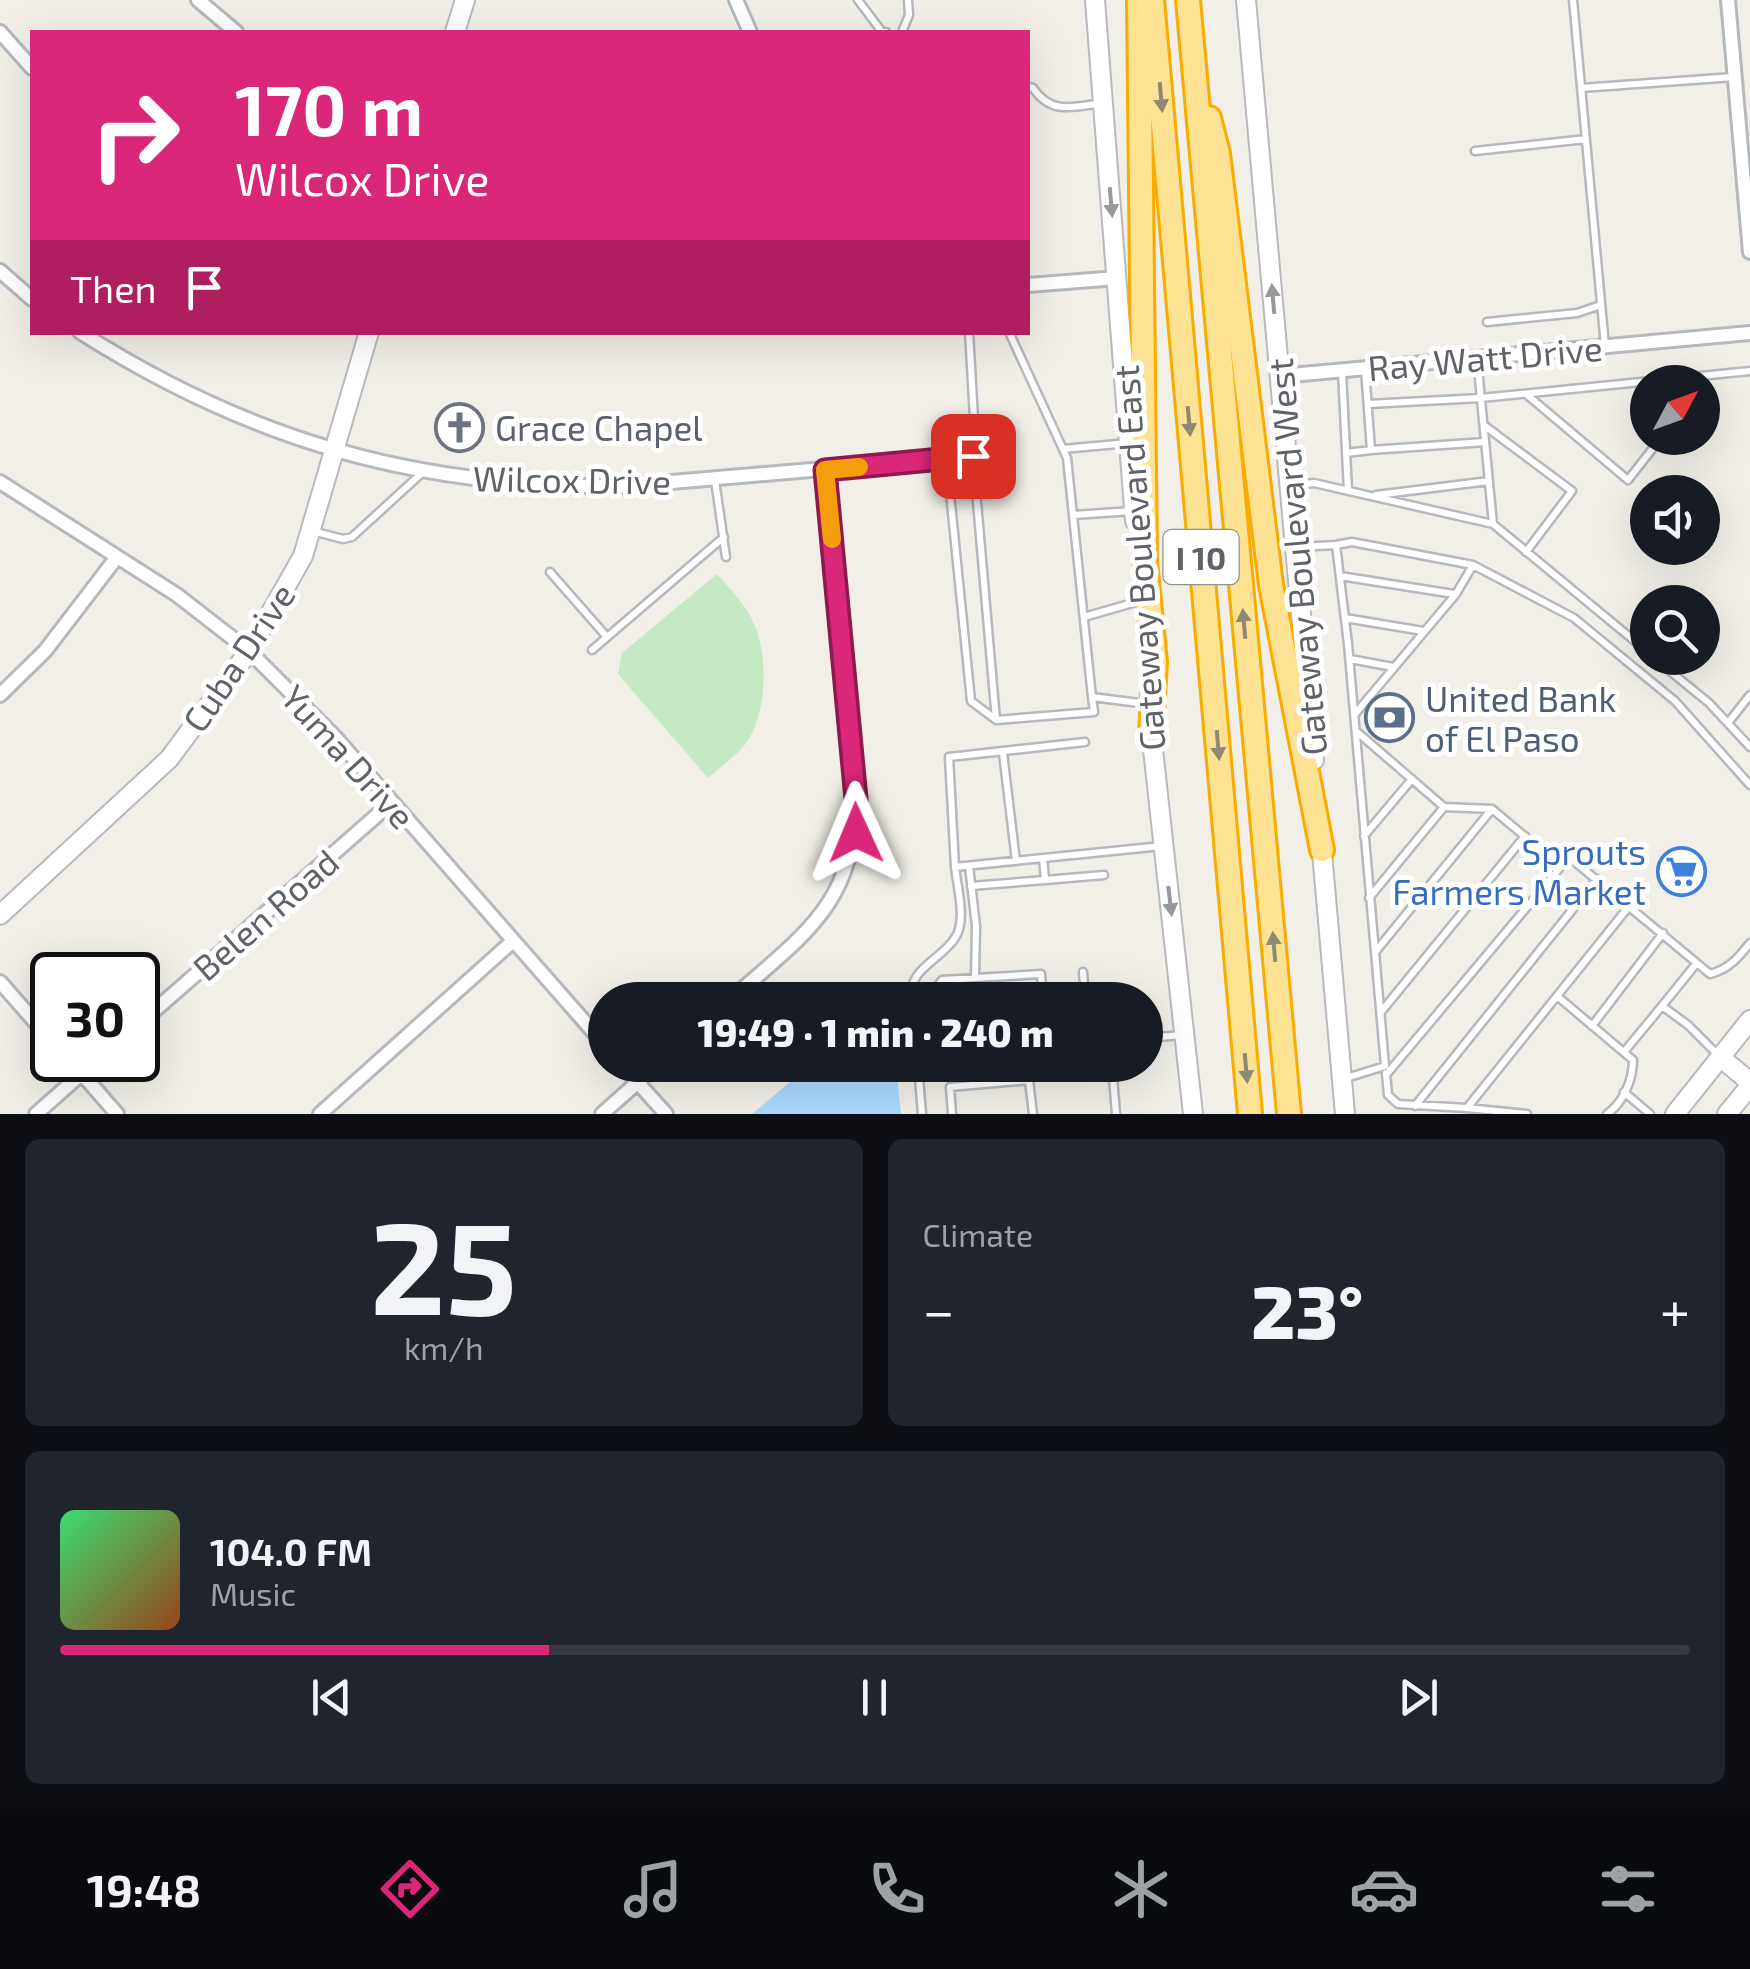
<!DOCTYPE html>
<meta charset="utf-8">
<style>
:root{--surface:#171b24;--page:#20242c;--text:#f1f3f6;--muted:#9ea1a6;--line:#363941;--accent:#db2777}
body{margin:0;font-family:"Exo 2",sans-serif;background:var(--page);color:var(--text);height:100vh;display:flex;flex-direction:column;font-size:38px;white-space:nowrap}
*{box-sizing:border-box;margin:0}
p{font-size:32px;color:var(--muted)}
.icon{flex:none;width:55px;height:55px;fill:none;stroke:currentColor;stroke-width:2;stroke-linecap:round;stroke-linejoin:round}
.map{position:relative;height:1114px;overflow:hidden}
.drawer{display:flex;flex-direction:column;gap:25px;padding:25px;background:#0d0f14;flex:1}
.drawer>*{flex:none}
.hud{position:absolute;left:30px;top:30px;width:1000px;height:305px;border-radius:0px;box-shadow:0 10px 40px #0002;background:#db2777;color:#fff;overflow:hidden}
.needle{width:65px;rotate:49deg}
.fabs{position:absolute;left:1630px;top:365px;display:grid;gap:20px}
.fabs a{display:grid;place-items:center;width:90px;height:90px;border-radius:50%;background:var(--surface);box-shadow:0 10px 40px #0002;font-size:50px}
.speed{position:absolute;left:30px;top:952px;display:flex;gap:20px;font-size:50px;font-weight:700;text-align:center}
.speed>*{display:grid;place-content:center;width:130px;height:130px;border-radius:50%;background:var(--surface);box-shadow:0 10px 40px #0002;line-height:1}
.speed .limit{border:5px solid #111;border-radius:15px;background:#fff;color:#111}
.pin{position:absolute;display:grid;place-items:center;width:85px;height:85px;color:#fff;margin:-42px;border-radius:20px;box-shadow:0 5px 15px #0006}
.me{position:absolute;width:110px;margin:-55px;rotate:359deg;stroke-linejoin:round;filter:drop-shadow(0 0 8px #0008)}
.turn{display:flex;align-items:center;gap:35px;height:210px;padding:0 40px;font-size:45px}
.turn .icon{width:130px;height:130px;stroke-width:2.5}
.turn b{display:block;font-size:70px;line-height:85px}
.then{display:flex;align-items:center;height:95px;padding:0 40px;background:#0003;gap:20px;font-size:38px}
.big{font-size:75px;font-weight:800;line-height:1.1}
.drawer .card{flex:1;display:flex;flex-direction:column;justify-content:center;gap:15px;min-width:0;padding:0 35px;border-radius:15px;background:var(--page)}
.drawer .dial{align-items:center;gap:0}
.dial b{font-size:130px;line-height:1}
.song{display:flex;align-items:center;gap:30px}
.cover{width:120px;height:120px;border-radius:15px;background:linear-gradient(135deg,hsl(140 70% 55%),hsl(20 70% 35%))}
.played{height:10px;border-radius:5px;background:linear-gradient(90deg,var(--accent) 30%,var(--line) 30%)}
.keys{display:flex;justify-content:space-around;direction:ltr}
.heat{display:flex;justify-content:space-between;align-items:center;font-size:55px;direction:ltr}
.drawer .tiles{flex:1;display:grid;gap:25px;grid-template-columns:1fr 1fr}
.card:last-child{grid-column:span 2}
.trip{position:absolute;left:588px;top:982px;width:575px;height:100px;border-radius:50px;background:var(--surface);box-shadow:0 10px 40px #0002;font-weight:800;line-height:100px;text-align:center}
.menu{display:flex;height:160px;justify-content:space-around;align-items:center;background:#090b0e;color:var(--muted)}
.menu .icon{width:70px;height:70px}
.menu .selected{color:var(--accent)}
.menu b{font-size:45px;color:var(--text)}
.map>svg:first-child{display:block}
</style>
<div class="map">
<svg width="1750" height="1114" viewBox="0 0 1750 1114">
<rect width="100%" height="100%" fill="#f1efe8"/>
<!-- green -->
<path fill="#c5e8c5" d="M717,574C731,590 746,605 754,624C769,657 767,717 744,746C734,758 720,767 708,778L618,674L622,653Z"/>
<!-- water -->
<path fill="#aadaff" d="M810,1065H896L901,1114H752Z"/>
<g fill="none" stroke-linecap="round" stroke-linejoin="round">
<defs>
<path id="lane" d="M858,0L882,32H886
M1573,0L1605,346
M902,32L909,15L908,0
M1028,87L1033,88C1051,115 1073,107 1102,103
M1581,88L1734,77
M1475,151L1586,139
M1487,322L1577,313L1601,305
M969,332L976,453L973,456L996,720L1094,712L1092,697
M1009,332L1067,458L1092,697L1147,704
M1477,358L1493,524L1648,652
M1365,369L1371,450L1485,442
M1342,372L1348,491
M1526,394L1628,480L1661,438
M1368,404L1481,398L1750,371
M1485,426L1572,491L1526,552
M1063,449L1128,443
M1346,453L1371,450
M974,471L950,493L971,701L995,719
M715,480L726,557
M1294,485L1314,483L1493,524
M1376,495L1489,481
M1073,515L1133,511
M312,531L343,539L352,537L423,472
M1336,545L1352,542L1473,565L1456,594L1355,714
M1297,547L1336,545L1348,644L1385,1066L1343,1079
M1473,565L1574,618L1675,701L1750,785
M550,572L607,637
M1340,576L1454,594
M1084,617L1143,600
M1345,618L1423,631
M592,650L724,537
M1654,658L1709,703L1750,747
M1350,659L1393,667
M1728,723L1750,695
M1356,731L1444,807L1492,809L1546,854L1569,857L1710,974C1729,969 1738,958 1750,943
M1085,742L949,757L955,867L1162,846
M1003,753L1016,861
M1364,836L1412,779
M969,866L976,926L975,977
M1045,880L1104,875
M971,886L1045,880L1043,858
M1369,898L1444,807
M1376,951L1492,809
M1083,972L1085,1000
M1557,996L1630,905
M911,1000C908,968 940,961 955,938C967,921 957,886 955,867
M936,1000L935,990L942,980L1041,974L1043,1000
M1662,1006L1696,964
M1381,1012L1525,836
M1592,1026L1663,933
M1145,1038L1184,1035
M1624,1052L1662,1006L1688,1025L1719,1056
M918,1065L922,1114
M1028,1065L1029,1080
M1112,1065L1116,1114
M1386,1073L1388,1095L1398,1104L1467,1108
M1386,1075L1568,858
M1624,1092L1650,1114
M1415,1106L1597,879
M952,1114L950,1087L1029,1080L1033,1114
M1527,1114L1467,1108L1557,996L1633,1060C1633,1080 1623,1103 1607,1114"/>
<path id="street" d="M198,0L236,32
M736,0L750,32
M1728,0L1750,252
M0,32L32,68
M0,271L32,299
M1028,285L1117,278
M80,332C253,442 421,489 625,486L973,456
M1280,376L1750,333
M0,482L177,595L249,651L335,737L605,1045
M0,695L45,651L117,557
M0,982L52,1041
M730,1000C804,934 854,906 856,799L825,471
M138,1025L392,802
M70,1060L117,1114
M622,1065L666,1114
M36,1114L97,1060
M320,1114L513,941
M602,1114L657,1065"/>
<path id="secondary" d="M1095,0L1135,521
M1246,0L1314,760
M455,32L465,0
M1150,722L1193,1114
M1321,841L1345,1114
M0,915L169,759L249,651L303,556L369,332
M1720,1057L1750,1082
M1675,1114L1750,1020
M1727,1114L1750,1086"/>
<path id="highway" d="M1139,0L1145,561L1155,662L1151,735
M1152,0L1250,1114
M1188,0L1289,1114
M1209,118L1218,154L1271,585L1322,850"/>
</defs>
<!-- lane casing -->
<use href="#lane" stroke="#b5b8bc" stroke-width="11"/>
<!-- street casing -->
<use href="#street" stroke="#b5b8bc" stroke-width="18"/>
<!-- secondary casing -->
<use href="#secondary" stroke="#b6babf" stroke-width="22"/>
<!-- highway casing -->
<use href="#highway" stroke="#f9ab00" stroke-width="28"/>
<!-- lane -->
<use href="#lane" stroke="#fff" stroke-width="6"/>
<!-- street -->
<use href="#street" stroke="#fff" stroke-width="12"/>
<!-- secondary -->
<use href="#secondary" stroke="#fff" stroke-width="18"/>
<!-- highway -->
<use href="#highway" stroke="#fde293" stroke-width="22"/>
</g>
<!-- one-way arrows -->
<defs><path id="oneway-solid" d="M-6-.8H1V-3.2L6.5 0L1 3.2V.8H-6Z" transform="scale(2.5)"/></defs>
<g fill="#8e8975">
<use href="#oneway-solid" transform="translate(1161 97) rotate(85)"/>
<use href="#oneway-solid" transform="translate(1189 421) rotate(85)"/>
<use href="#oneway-solid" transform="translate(1244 624) rotate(-95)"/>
<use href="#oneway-solid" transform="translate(1218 745) rotate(85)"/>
<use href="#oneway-solid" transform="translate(1274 947) rotate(-95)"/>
<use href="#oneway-solid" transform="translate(1246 1068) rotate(85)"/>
</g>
<g fill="#979a9d">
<use href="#oneway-solid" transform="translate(1111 202) rotate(85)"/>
<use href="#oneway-solid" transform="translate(1273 299) rotate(-95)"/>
<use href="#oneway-solid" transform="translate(1170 901) rotate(83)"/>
</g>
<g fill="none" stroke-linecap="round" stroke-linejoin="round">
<defs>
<path id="route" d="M856,833V799L825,470L973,456"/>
</defs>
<!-- route casing -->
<use href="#route" stroke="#8e194d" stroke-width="25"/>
<!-- route -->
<use href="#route" stroke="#db2777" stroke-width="18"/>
<!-- slow -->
<path stroke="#f59e0b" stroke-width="18" d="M832,539L825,470L859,467"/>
</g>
<!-- icons -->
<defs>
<symbol id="church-ring" viewBox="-11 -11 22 22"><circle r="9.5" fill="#fff" stroke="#6b7280" stroke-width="1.5"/><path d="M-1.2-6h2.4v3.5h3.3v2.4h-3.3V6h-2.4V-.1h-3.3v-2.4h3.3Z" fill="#6b7280"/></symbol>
<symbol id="bank-ring" viewBox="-11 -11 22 22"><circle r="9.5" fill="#fff" stroke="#5c6f8a" stroke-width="1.5"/><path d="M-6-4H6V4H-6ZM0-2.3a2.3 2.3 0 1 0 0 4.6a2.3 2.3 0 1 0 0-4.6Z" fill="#5c6f8a"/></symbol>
<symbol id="supermarket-ring" viewBox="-11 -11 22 22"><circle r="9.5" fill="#fff" stroke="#3f7fe0" stroke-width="1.5"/><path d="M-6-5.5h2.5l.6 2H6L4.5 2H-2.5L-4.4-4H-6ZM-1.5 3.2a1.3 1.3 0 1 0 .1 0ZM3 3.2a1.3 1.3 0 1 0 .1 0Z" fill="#3f7fe0"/></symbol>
</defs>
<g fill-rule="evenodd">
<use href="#church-ring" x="432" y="400" width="55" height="55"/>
<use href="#bank-ring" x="1362" y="690" width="55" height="55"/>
<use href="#supermarket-ring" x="1654" y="844" width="55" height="55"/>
</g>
<g text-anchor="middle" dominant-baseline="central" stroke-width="10" stroke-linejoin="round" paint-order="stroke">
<!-- shield labels -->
<rect fill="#fff" stroke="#8f9295" stroke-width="2.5" x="1163.5" y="530" width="75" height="54" rx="8"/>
<g font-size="32" font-weight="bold" fill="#5f6368">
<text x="1201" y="557">I 10</text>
</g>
<!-- street labels -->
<g font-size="35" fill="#5f6368" stroke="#fff">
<text transform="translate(1485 357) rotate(-5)">Ray Watt Drive</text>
<text transform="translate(572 479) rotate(1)">Wilcox Drive</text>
<text transform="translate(1296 557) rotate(-95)">Gateway Boulevard West</text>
<text transform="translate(1138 558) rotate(-94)">Gateway Boulevard East</text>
<text transform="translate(238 657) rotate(-56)">Cuba Drive</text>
<text transform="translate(349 756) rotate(48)">Yuma Drive</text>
<text transform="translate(265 914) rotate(-41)">Belen Road</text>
</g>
<!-- worship labels -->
<g font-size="35" fill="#5b616d" stroke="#fff" text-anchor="start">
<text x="495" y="427">Grace Chapel</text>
</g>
<!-- service labels -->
<g font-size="35" fill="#4e5e75" stroke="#fff" text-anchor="start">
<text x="1425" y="698">United Bank<tspan x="1425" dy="40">of El Paso</tspan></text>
</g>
<!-- shop labels -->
<g font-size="35" fill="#366cbe" stroke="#fff" text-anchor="end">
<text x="1646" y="851">Sprouts<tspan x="1646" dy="40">Farmers Market</tspan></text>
</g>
</g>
</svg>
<div class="fabs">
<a><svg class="needle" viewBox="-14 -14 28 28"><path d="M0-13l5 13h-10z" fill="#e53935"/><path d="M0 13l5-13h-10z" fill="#9ea1a6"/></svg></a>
<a><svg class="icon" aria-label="sound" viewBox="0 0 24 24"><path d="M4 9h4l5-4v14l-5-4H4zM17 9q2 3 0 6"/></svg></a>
<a><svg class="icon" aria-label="search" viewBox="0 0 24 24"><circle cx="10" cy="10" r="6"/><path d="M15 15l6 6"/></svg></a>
</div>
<div class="speed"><div class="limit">30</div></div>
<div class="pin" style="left:973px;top:456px;background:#d93025"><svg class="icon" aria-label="arrive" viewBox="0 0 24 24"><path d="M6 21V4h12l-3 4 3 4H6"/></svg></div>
<svg class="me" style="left:856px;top:833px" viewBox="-20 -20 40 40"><path d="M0-17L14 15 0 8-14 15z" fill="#db2777" stroke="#fff" stroke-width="4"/></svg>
<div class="trip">19:49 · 1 min · 240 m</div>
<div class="hud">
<div class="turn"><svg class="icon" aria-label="right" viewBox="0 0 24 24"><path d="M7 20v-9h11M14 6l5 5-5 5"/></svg><div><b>170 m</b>Wilcox Drive</div></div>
<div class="then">Then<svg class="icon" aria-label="arrive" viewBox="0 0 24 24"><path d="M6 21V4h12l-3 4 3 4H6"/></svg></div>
</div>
</div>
<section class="drawer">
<div class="tiles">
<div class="card dial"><b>25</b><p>km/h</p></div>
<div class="card"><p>Climate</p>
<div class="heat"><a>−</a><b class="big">23°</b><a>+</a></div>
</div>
<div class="card">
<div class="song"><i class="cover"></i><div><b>104.0 FM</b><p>Music</p></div></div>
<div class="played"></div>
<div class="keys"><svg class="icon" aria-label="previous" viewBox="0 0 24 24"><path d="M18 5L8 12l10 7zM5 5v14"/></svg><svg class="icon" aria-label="pause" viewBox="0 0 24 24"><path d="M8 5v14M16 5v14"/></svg><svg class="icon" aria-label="next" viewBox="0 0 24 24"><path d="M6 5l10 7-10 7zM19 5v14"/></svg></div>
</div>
</div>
</section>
<nav class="menu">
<b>19:48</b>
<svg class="icon selected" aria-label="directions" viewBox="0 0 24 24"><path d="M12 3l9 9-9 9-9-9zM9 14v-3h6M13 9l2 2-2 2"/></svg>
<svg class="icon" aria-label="music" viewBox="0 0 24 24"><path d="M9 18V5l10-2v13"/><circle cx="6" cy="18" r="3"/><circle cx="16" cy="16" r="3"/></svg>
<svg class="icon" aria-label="phone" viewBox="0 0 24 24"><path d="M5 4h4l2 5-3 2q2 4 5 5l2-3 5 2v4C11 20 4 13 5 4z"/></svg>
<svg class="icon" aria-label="climate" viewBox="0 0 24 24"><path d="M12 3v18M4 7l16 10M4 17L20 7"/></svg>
<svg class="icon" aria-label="car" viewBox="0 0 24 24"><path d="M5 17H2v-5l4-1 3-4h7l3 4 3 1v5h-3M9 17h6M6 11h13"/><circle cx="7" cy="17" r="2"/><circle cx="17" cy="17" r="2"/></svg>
<svg class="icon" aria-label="filters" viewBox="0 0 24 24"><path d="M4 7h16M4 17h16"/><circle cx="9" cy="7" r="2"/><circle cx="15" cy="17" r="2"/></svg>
</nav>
